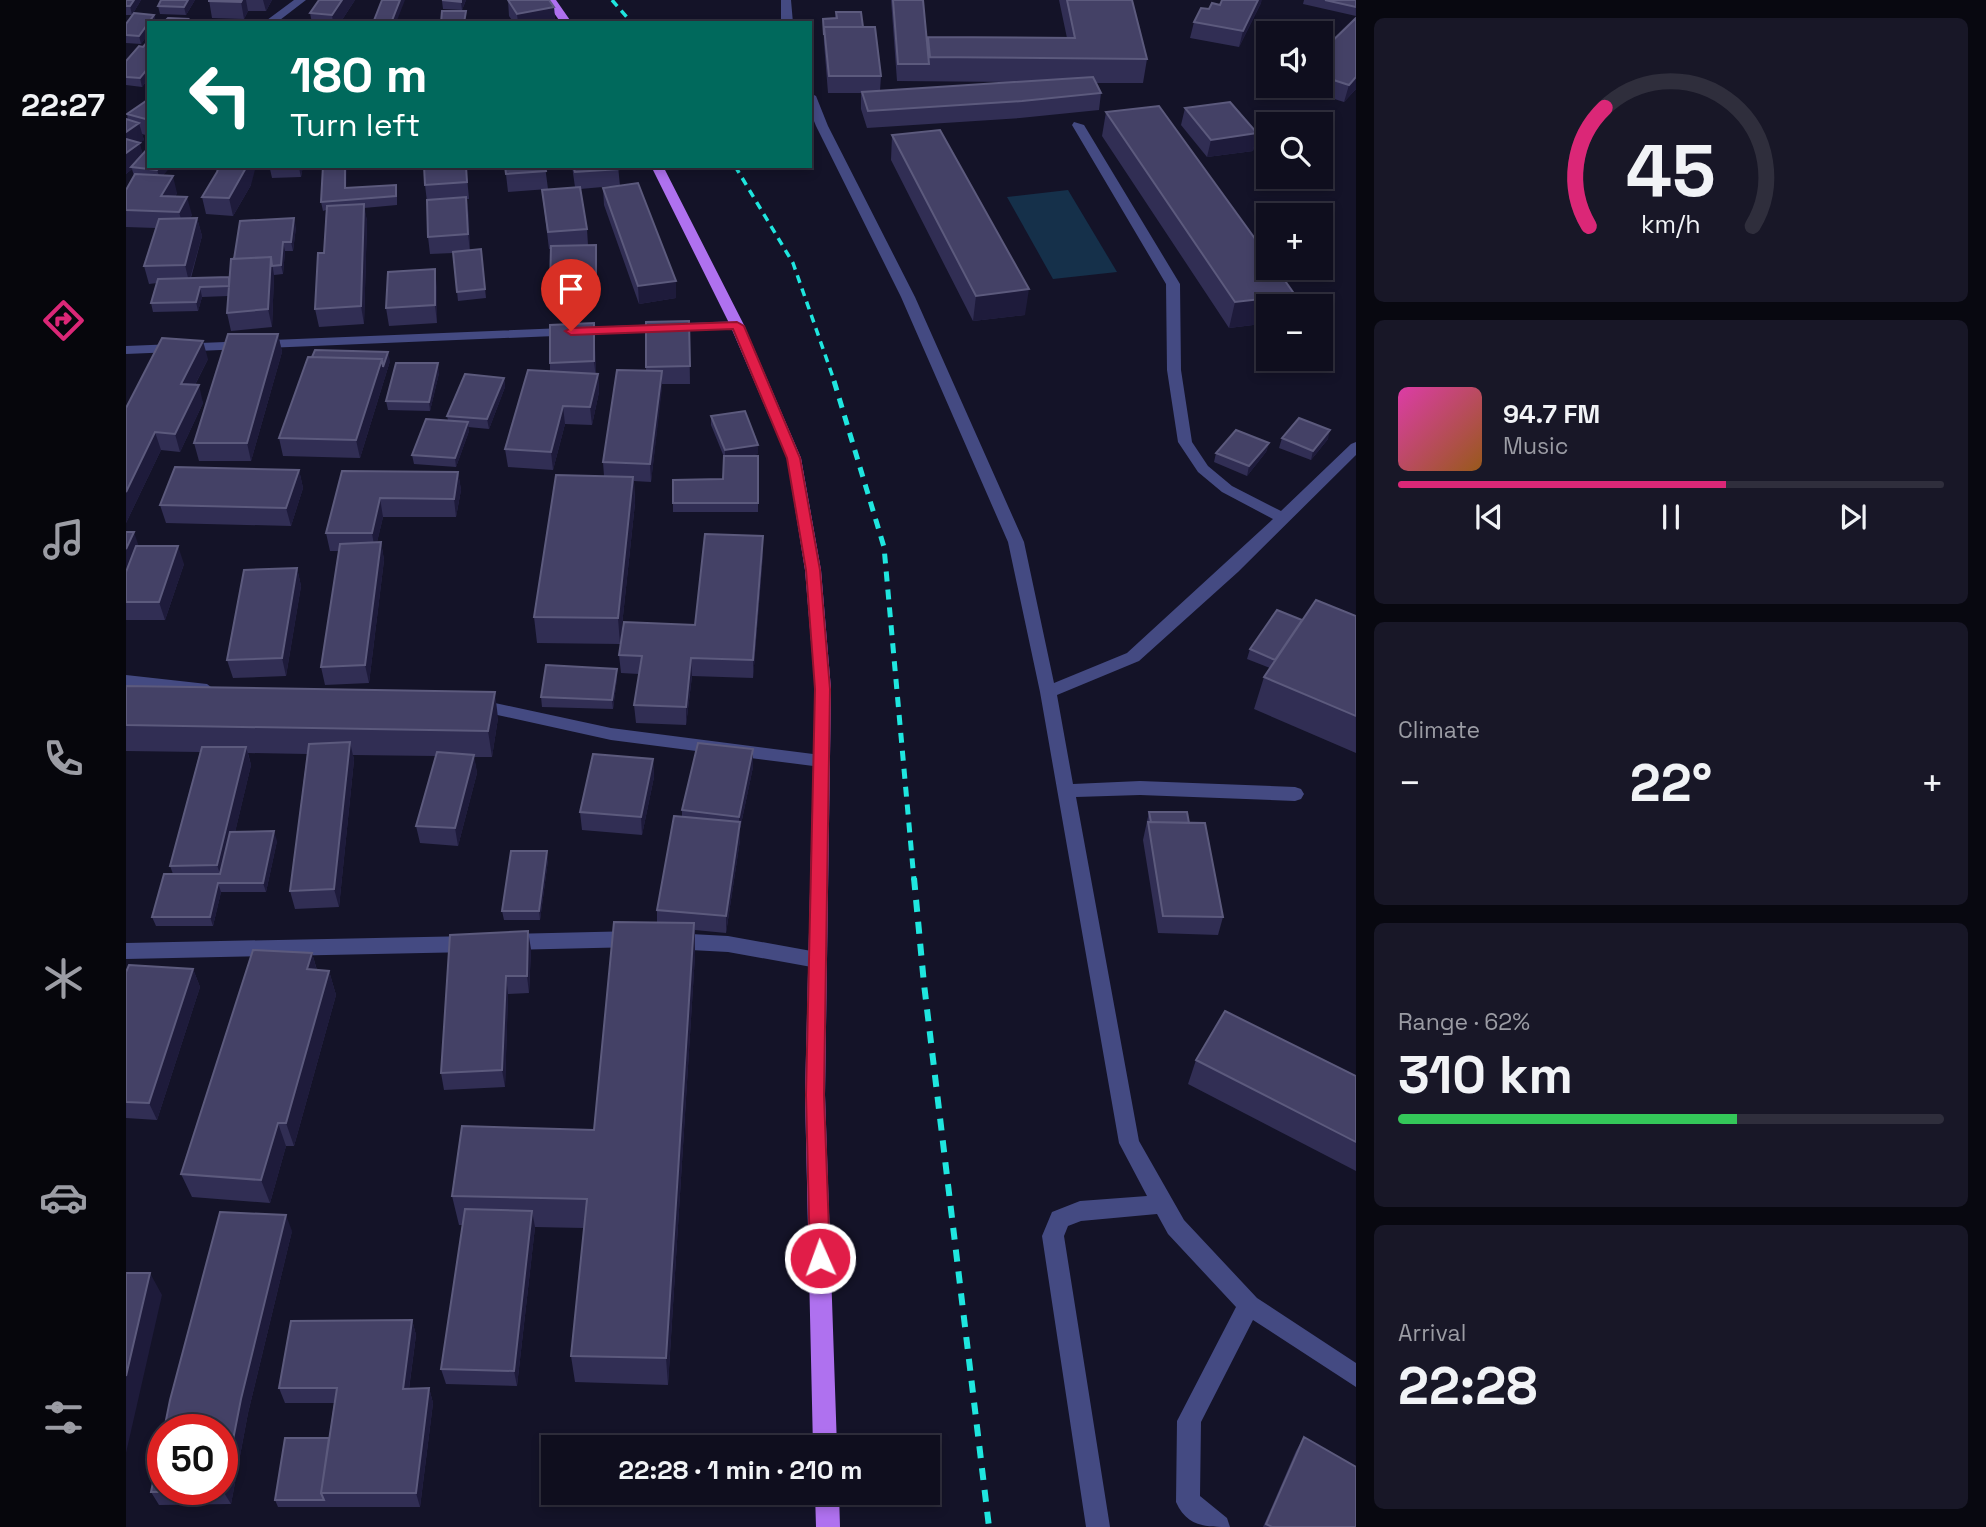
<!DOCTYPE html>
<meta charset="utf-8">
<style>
:root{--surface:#0f0e1e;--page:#181727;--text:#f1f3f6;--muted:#9b9ca4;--line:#2f2e3c;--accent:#db2777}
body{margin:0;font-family:"Space Grotesk",sans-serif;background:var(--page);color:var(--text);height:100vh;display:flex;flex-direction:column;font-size:26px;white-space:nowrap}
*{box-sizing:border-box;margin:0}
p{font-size:23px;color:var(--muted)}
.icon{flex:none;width:38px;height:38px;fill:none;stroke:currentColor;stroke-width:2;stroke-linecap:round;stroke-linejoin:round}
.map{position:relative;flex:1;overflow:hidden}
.panel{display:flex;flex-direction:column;gap:18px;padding:18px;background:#080810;width:630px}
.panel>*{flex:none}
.top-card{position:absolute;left:21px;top:21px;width:665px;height:147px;border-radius:0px;box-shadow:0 4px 10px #0003,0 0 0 2px var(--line);background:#00695c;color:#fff;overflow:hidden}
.buttons{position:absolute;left:1130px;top:21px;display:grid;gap:14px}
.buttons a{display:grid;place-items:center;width:77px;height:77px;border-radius:0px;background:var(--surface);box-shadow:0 4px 10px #0003,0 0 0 2px var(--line);font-size:35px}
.speed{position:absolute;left:21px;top:1414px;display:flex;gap:14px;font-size:35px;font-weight:700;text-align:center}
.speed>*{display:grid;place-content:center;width:91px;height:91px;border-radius:50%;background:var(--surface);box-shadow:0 4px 10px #0003,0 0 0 2px var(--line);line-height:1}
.speed .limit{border:10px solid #d22;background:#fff;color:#111}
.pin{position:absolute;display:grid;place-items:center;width:60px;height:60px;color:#fff;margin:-72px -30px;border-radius:50% 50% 50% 0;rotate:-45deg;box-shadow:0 0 7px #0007}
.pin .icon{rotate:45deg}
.me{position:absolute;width:77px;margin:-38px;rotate:358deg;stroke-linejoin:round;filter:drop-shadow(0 0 5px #0008)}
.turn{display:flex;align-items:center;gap:24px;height:147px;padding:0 28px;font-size:32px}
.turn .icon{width:91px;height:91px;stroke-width:2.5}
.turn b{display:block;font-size:49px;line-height:60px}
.big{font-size:52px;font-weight:600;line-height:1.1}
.panel .card{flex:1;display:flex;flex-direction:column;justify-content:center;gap:10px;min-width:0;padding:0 24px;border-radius:10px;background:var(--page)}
.panel .dial{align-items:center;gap:0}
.dial svg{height:182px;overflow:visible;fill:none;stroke:var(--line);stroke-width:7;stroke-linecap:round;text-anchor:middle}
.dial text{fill:var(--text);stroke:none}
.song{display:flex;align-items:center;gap:21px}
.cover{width:84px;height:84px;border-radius:10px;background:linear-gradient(135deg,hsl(320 70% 55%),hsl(30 70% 35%))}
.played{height:7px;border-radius:4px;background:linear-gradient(90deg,var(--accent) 60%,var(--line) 60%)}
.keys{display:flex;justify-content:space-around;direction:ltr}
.heat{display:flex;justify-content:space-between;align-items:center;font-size:38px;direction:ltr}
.charge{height:10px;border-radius:5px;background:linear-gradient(90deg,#34c759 62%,var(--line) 0)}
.trip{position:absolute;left:415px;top:1435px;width:399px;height:70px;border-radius:0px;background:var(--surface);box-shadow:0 4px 10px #0003,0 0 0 2px var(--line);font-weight:600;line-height:70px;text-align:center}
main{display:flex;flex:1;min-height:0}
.menu{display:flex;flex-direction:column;width:126px;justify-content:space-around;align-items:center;background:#06060c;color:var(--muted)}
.menu .icon{width:49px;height:49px}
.menu .on{color:var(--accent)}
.menu b{font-size:32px;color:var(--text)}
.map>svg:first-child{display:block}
</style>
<main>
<nav class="menu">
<b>22:27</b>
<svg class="icon on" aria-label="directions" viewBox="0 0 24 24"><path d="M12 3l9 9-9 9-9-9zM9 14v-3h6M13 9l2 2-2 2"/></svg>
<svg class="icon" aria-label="music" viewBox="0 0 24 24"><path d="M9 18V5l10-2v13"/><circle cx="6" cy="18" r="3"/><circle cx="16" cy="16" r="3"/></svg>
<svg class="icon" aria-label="phone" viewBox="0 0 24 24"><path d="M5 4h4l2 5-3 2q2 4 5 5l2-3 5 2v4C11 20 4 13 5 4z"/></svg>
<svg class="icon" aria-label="climate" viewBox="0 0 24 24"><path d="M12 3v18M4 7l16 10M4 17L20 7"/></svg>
<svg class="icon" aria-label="car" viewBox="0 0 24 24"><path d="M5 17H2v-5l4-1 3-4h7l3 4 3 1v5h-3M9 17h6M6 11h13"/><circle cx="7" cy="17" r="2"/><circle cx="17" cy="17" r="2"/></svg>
<svg class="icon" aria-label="filters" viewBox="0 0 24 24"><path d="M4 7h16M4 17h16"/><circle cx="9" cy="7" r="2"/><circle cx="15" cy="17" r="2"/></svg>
</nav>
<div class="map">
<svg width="1230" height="1527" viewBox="0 0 1230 1527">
<rect width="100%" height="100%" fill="#141328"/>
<!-- water -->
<path fill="#15304a" d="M942,190L991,272L927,279L881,197Z"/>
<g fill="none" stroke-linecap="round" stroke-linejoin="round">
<!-- minor -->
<path fill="#444a82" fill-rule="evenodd" d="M168,0H180L150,23H137Z
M655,0H665L667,23H655Z
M684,93L690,96L702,126L789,297L898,542L928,683L1001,653L1147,519L1096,492L1072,472L1052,442L1041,370L1040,284L946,125L948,122L958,125L1054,284L1055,370L1066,442L1082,466L1106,486L1155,511L1225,444L1230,442V455L1112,572L1013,661L931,695L947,784L1014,781L1169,787L1175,789L1178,794L1175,799L1169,801L1014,795L950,797L1013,1141L1058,1220L1131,1298L1230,1363V1387L1127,1320L1075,1422L1074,1496L1101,1518L1104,1527C1080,1527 1061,1527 1050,1502L1051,1421L1110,1307L1042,1234L1031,1214L955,1221L942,1226L938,1236L984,1527H960L916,1236L926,1212L954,1201L1021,1196L993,1143L914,692L882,542L775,297L690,126L684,111Z
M611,321L616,322V328L0,354V346Z
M0,675L81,684L89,690L81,696L0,687Z
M350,699L485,728L695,755L701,756L704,761L701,766L695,767L485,740L344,709L342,705Z
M511,931L518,934L521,939L518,944L511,947L381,950L374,947L371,942L374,937L381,934Z
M546,933L602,936L691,952L698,954L701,960L698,966L691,968L602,952L546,949L539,946L536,941L539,936Z
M346,936L353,939L356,944L353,949L346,952L0,959V943Z"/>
<!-- major -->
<path fill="#af71ef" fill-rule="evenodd" d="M419,0H430L446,23H435Z
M525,166H537L618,325L675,458L695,570L705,689L699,1095L711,1447H687L679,1095L689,689L679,570L661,458L604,325Z
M689,1493H713L714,1527H690Z"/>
<!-- rail-far2 -->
<path stroke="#1fe6df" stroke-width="3.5" stroke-dasharray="8 6" stroke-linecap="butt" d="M486,0L506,23
M609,166L667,263L709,383"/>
<!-- rail-far1 -->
<path stroke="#1fe6df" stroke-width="5" stroke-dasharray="10 8" stroke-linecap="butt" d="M708,381L758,547L788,880"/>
<!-- rail -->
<path stroke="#1fe6df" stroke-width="6" stroke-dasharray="12 10" stroke-linecap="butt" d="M788,878L798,984L863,1527"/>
</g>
<!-- wall -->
<path fill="#312e54" d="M0,0H15L6,15H0Z
M69,0L60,15L34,14L32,6Z
M83,0H146L140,11H122L118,19L86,18Z
M229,0L214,23H186L184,13Z
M340,0L336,10L317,9L316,1Z
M382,0L428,7L429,23H388L383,16Z
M765,0H797L801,44L802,37L941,38L933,0H1006L1021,59L1017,83H970L975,93L973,110L894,118L741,128L735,109V93H702L698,43L697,19L709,18L710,12L737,27L755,76L754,91L888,82L771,81Z
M1178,0H1230V16L1177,4Z
M1135,3L1113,47L1064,38L1068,22L1083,9L1094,5Z
M28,15L30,23H23V33L15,44L0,43V24Z
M1230,18V89L1218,102L1173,88V86H1195V52Z
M23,40V78L16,87L0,85V61L17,47Z
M23,99V136L16,134L18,140L13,143L17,155L45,166L37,175L51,193L49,197L66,215L64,218H71L76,236L65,278L103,277L108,259L170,227L167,251H159L157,274L148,275L146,327L105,331L101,313L102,296L76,297L72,311L27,312L25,303L31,283L23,284L18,266L30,228L0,227V190L8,176L6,169L0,174L2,120L1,114Z
M1059,108L1131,133L1127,151L1081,157L1055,125Z
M980,112L1143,306V323L1103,328L976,136Z
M766,135L899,315L847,321L765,160Z
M145,166H177L175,177L146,178L144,169Z
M298,166H340L343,199H341L344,250L355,249L360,298L332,301L327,253L304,254L302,237L301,202L299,185Z
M379,166H419L422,189L382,192Z
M446,166H492L494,186L550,281V298L513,304L478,205L477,188L488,186L454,189L461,229L462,245L471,262V302L426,303L424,286L425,249H423L416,190L449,187Z
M91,172L125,185L107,216L80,214L76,197Z
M220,188L271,194V205L238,208L241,221L238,324L193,327L189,309L198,253L200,210L197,211L195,202Z
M311,287V323L263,326L260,308Z
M563,321L564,384H536L525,482L508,481L509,503L494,644L411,643L408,617L478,476L477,462L520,371V322Z
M468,323L470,374H472L473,392L466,425L439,424L427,470L382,467L379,449L424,372V363Z
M152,334L156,352L125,461H73L68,443Z
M82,359L69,385L77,403L54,452L35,450L0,523V408Z
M264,361L234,458L157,456L153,438Z
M313,373L304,411L262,410L260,401Z
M378,378L379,387L363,429L342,427L343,431L330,467L288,464L286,455L322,420L321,416Z
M585,416L632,445V454L622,456H632V512H547V503L597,479L598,457L585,425Z
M1156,438L1202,439L1185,460L1153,448Z
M1143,443L1140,452L1121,476L1088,462L1090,453Z
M173,470L177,488L165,526L40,523L34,505Z
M216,471L332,472L335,490L330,517H257L251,542H255L258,560L243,683L199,685L195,667L213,551H204L200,533Z
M0,532L12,546L58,564L39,620H0Z
M637,554L627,678L566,676L560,725L510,723L508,705L513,674L495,673L493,655L569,625Z
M171,568L175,586L160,676L107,678L101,660Z
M1230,616V753L1128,709L1138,677L1144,668L1121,659L1124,649L1176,620Z
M491,678L487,709L416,707L415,697Z
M0,686L372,718L366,757H348L351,773L332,846L294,843L290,826L310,756L227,755L228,760L213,907L169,909L164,891L181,754L122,753L125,765L109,832L151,841L140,892H95L87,926H30L26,917L47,874L44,866L74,752L0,751Z
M627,749V767L614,829V840L600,933L569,930V955L542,1385L449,1382L445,1356L458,1228L409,1227L391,1386L320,1384L315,1369L337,1225H333L326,1196L468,1130L531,923V910L556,817V810Z
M527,759L528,777L516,835L456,830L454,812Z
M1023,812L1063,823L1097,917L1092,935L1032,933L1017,840Z
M422,860L414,920H378L376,911Z
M324,935L405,949L403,993L382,994L379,1087L318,1090L315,1073Z
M186,953L191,970L203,971L210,995L168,1146H160L144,1203L66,1197L55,1174Z
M67,969L74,987L31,1120L0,1118V972Z
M1070,1060L1230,1076V1171L1062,1084Z
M166,1231L122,1413L105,1504L33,1505L25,1492Z
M286,1320L290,1335L283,1389L303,1388L307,1403L294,1507H152L149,1500L203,1438L208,1403H159L153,1388Z
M1178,1437L1230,1527H1137L1170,1451Z"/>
<!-- shaded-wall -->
<path fill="#1e1b3b" d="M8,0H15L6,15L4,6Z
M62,0H69L60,15L58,7Z
M116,0H120L122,11L118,19L115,2Z
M137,0H146L140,11Z
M216,0H229L214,23H207L206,15Z
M274,0H279L270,23H265Z
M335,0H340L336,10L335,2Z
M1132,0H1136L1135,3L1113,47L1117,31Z
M428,7L429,23H392L391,14Z
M28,15L30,23H23V33L15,44L13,36Z
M23,67V78L16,87L14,78Z
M1230,77V89L1218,102L1223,85Z
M13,123L18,140L0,153V132Z
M1131,133L1127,151L1081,157L1085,140Z
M14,143L18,161L5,167L6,169L0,174V153Z
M35,166H45L34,179L31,170Z
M121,166H130L125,185L107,216L103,198Z
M173,166H177L175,177L173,168Z
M219,166H221L220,197L219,188Z
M47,176L51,193L41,212L35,196Z
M61,197L66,215L58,230L53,212Z
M340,197L343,214L344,251L342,234Z
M238,204L241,221L238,324L235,306Z
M71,218L76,236L63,282L59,265Z
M168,218L170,227L167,251L165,242Z
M157,242L159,251L157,274L155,265Z
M470,245L471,262V302L470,284Z
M145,257L148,275L146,327L142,309Z
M309,269L311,287V323L309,305Z
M550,281V298L513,304L512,286Z
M74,287L76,297L72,311L70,302Z
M903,289L899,315L847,321L850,296Z
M1169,295L1166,306H1143V323L1103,328L1109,302Z
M468,323L469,341L470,379L468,361Z
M152,334L156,352L125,461L121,443Z
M77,341L82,359L60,402L55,384Z
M262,352L264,361L234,458L230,440L256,359Z
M312,363L313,373L304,411L303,402Z
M536,371V389L525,482L524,464Z
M472,374L473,392L466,425L464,407Z
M378,378L379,387L363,429L361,419Z
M73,385L77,403L54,452L49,434Z
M437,406L439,424L427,470L425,452Z
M342,422L343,431L330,467L329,458Z
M1204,430L1202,439L1185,460L1187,451Z
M29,432L35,450L0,523V492Z
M1143,443L1140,452L1121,476L1123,466Z
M632,445V454L599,460V450Z
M173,470L177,488L165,526L160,508Z
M332,472L335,490L330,517L328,499Z
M507,477L509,503L494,644L492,618Z
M254,498L257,517L249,551L246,533Z
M8,532L14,550L0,581V549Z
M637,536V554L627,678V660Z
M255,542L258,560L243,683L239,665Z
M52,546L58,564L39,620L33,602Z
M171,568L175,586L160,676L156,658Z
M565,658L566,676L560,725V707Z
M491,669V678L487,709L486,700Z
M369,692L372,718L366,757L362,731Z
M224,742L228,760L213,907L208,889Z
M120,747L125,765L97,883L91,865Z
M627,749V767L614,829V840L600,933V916L613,830V817Z
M348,755L351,773L332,846L329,828Z
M527,759L528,777L516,835L515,817Z
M148,831L151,841L140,892L137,883Z
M421,851L422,860L414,920L413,911Z
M92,883L95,892L87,926L84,917Z
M568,923L569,955L542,1385L540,1358Z
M402,931L405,949L403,993L401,976Z
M186,953L193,978L181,969Z
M67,969L74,987L31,1120L23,1103Z
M203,971L210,995L168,1146L160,1123Z
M380,976L382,994L379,1087L376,1070Z
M152,1123L160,1146L144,1203L135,1180Z
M406,1211L409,1227L391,1386L388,1371Z
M160,1215L166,1231L122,1413L105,1504L97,1491L115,1399Z
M24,1273L36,1295L0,1453V1376Z
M286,1320L290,1335L281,1403L277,1389Z
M303,1388L307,1403L294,1507L290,1493Z"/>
<!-- building -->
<path fill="#444166" stroke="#5c5a7d" stroke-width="2" d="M0,0H8L4,6H0Z
M35,0H62L58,7L32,6Z
M83,0H116L115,2L83,1Z
M193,0H216L206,15L184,13Z
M256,0H274L265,23H247Z
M316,0H335V2Z
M382,0H423L428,7L391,14Z
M767,0H797L803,64H772Z
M941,0H1006L1021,59L804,57L802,37L949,38Z
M1096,0H1132L1117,31L1068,22L1075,8L1083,9L1086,3L1094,5Z
M1199,0H1230V7Z
M316,11H340L338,23H315Z
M710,12H735L737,27H698V35L697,19L711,18Z
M8,13L28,15L13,36L0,35V24Z
M42,18L62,19L59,23H37Z
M1230,18V77L1223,85L1195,76V52Z
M698,27H749L755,76H703Z
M23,40V67L14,78L0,77V61L13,46L17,47Z
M967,77L975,93L896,101L742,111L736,92Z
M23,99V120L1,114Z
M1104,102L1131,133L1085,140L1059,108Z
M1033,106L1143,258V268H1150L1169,295L1109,302L980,112Z
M0,119L13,123L0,132Z
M814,130L903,289L850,296L766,135Z
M0,139L14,143L0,153Z
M23,147V166H35L31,170L5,167Z
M93,166H121L103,198L76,197L91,172Z
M145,166H173V168L144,169Z
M197,166H219V188L270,185V196L195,202Z
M298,166H340L341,182L299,185Z
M379,166H419L420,171L380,174Z
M447,166H492L493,169L449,172Z
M9,174L47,176L35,196L61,197L53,212L0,210V190Z
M512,183L550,281L512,286L477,188Z
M454,187L461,229L422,232L416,190Z
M340,197L342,234L302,237L301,200Z
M238,204L235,306L189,309L192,253H198L201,206Z
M71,218L59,265L18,266L33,219Z
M168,218L165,242H157L155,265L146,266L145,257L108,259L114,221Z
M470,245V284L424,286L425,246Z
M355,249L359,289L331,292L327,252Z
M145,257L142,309L101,313L105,259Z
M309,269V305L260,308L262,272Z
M103,277V286L74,287L70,302L25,303L32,279Z
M563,321L564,366L520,367V322Z
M468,323V361L424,363V325Z
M102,334H152L121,443H68Z
M36,338L77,341L55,384L73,385L49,434L29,432L0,492V408Z
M189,350L262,352L257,367L256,359L186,357Z
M182,357L256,359L230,440L153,438Z
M270,363H312L303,402L260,401Z
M402,370L472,374L464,407L437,406L425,452L379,449Z
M491,370L536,371L524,464L477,462Z
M339,374L378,378L361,419L321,416Z
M619,411L632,445L599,450L585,416Z
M1173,418L1204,430L1187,451L1156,438Z
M300,419L342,422L329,458L286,455Z
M1110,430L1143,443L1123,466L1090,453Z
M598,456H632V503H547V480L597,479Z
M49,467L173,470L160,508L34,505Z
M216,471L332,472L328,499L254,498L246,533H200Z
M430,475L507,477L492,618L408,617Z
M0,532H8L0,549Z
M579,534L637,536L627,660L565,658L560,707L508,705L516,656L493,655L498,622L569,625Z
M255,542L239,665L195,667L214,544Z
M10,546H52L33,602H0V572Z
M171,568L156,658L101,660L118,570Z
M1190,600L1230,616V716L1138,677Z
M1151,610L1176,620L1149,660L1124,649Z
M420,665L491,669L486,700L415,697Z
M0,686L369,692L362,731L0,725Z
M224,742L208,889L164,891L183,744Z
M572,743L627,749L613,817L556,810Z
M76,747H120L91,865L44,866Z
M311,752L348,755L329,828L290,826Z
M467,754L527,759L515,817L454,812Z
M1023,812H1061L1063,823L1025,822Z
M548,816L614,822L600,916L531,910Z
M1022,822L1079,823L1097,917L1037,916Z
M148,831L137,883H92L84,917H26L38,874H94L104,832Z
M385,851H421L413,911H376Z
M488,922L568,923L540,1358L445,1356L461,1199L326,1196L336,1126L468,1130Z
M402,931L401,976H380L376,1070L315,1073L324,935Z
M127,950L186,953L181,969L203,971L160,1123H152L135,1180L55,1174Z
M3,965L67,969L23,1103L0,1102V972Z
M1099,1011L1230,1076V1142L1070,1060Z
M339,1209L406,1211L388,1371L315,1369Z
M94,1212L160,1215L115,1399L97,1491L25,1492L37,1435V1489H96V1430H38L44,1400Z
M0,1273H24L0,1376Z
M286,1320L277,1389L303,1388L290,1493H195L211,1388H153L165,1321Z
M1178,1437L1230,1467V1527H1146L1140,1524Z
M159,1438H203L195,1493L198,1500H149Z"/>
<!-- route -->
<path fill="#e11d48" stroke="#92132f" stroke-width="2" d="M611,322L618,326L674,458L694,570L704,689L698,1095L704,1258L701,1264L694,1267L687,1264L684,1258L680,1095L689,689L680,570L661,458L607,329L445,335L439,331L445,328Z"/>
</svg>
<div class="buttons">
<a><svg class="icon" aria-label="sound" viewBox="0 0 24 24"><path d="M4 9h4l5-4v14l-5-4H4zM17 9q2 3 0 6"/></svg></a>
<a><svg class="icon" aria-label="search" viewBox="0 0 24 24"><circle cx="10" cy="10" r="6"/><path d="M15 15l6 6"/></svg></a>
<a>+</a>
<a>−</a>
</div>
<div class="speed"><div class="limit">50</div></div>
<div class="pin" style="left:445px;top:331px;background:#d93025"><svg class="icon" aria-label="arrive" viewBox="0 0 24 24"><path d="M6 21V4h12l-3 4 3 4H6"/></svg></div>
<svg class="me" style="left:694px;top:1258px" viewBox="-20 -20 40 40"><circle r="17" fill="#e11d48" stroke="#fff" stroke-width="3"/><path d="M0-11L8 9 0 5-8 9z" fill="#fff"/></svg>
<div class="trip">22:28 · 1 min · 210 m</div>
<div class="top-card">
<div class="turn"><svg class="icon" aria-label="left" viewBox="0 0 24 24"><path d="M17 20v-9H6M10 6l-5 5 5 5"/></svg><div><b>180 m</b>Turn left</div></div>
</div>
</div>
<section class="panel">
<div class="card dial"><svg viewBox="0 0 100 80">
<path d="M14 69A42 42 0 1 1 86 69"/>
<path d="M14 69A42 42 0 0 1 21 17" stroke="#db2777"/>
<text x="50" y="56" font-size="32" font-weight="700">45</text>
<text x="50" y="72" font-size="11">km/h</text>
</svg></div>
<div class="card">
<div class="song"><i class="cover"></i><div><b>94.7 FM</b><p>Music</p></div></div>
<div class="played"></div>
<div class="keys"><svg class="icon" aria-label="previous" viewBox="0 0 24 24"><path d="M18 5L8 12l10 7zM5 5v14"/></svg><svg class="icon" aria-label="pause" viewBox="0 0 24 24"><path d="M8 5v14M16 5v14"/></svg><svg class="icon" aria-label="next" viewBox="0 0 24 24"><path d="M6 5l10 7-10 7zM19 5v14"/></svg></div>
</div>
<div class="card"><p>Climate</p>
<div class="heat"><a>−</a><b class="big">22°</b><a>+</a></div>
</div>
<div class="card"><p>Range · 62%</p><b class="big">310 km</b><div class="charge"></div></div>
<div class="card"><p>Arrival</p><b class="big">22:28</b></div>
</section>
</main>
